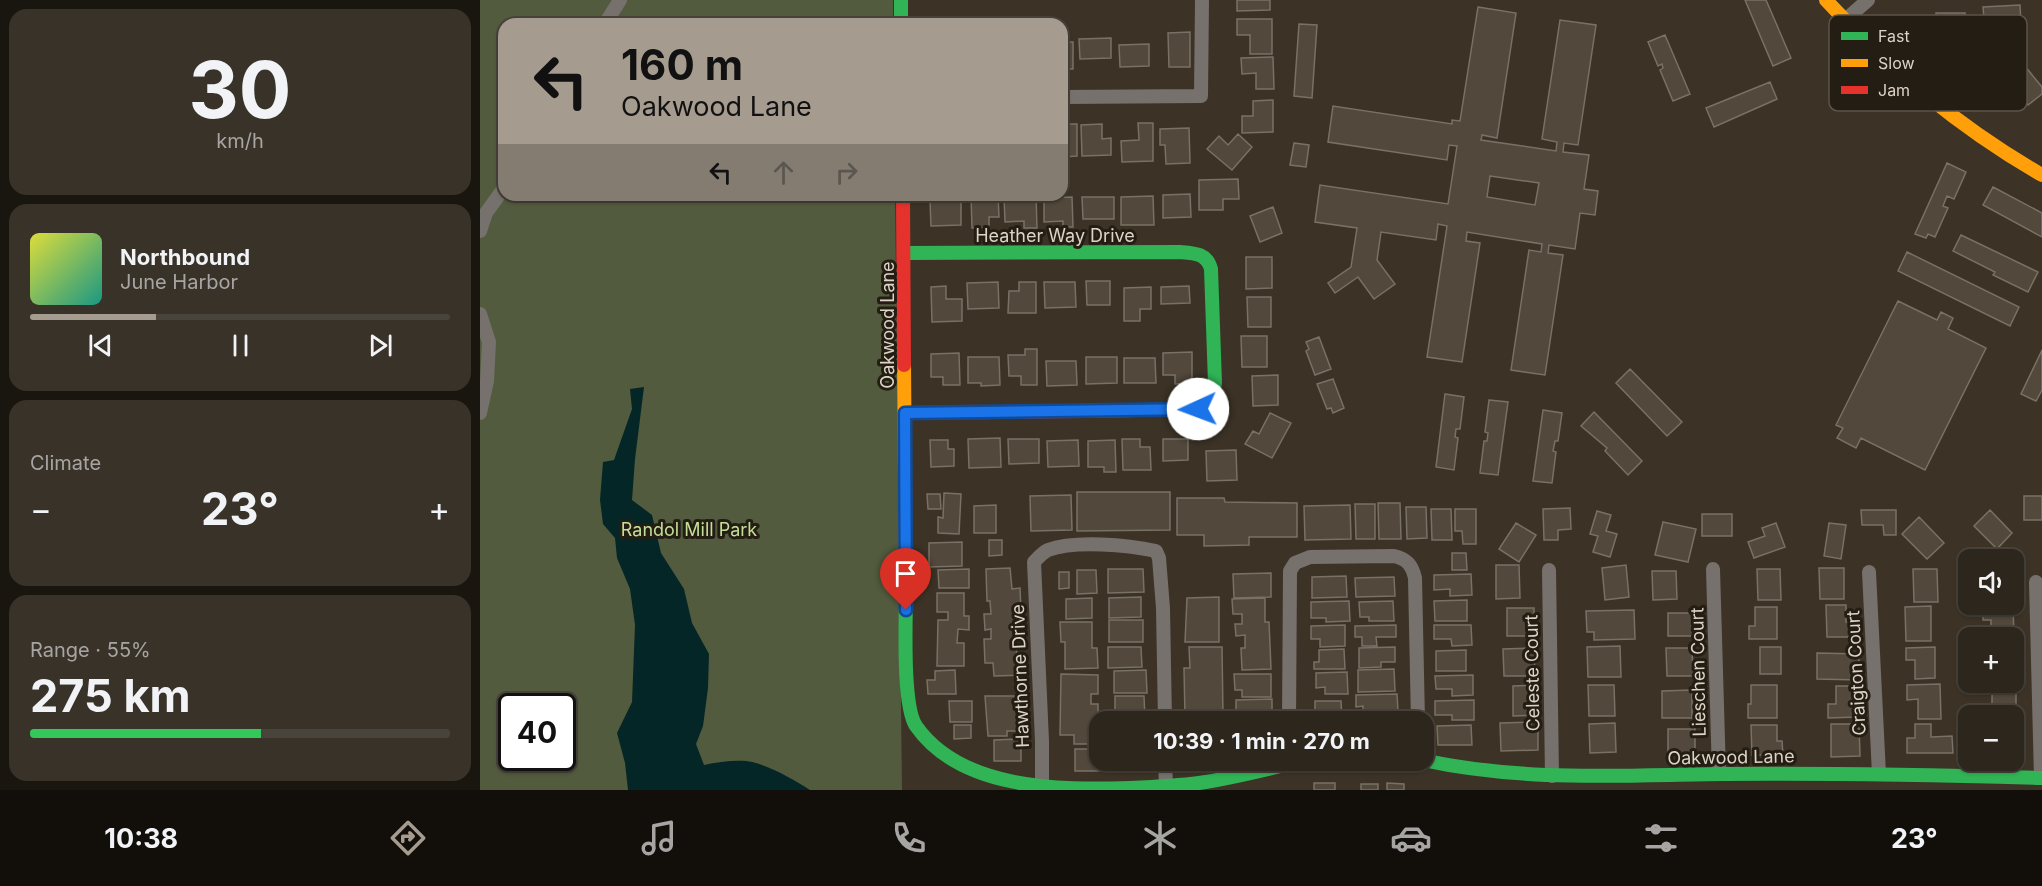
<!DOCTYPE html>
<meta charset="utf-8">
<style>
:root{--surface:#2d261c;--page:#393229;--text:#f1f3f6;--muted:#a7a5a3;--line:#48433b;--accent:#a59b8e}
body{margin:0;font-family:Inter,sans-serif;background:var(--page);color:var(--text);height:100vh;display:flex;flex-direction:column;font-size:22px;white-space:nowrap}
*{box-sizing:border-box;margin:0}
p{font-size:20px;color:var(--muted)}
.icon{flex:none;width:33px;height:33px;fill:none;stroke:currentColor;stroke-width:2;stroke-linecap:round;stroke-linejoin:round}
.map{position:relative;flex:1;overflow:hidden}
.side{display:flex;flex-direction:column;gap:9px;padding:9px;background:#19150f;width:480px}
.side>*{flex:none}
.top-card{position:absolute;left:18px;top:18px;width:570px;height:183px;border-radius:18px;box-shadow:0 2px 4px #0004,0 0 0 2px var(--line);background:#a59b8e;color:#111;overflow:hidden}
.fabs{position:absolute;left:1478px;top:549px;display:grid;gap:12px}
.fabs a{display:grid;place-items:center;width:66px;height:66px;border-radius:12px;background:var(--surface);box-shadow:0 2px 4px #0004,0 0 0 2px var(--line);font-size:30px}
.speed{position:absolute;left:18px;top:693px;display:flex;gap:12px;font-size:30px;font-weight:700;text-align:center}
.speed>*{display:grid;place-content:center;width:78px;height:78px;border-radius:50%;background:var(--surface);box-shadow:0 2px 4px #0004,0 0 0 2px var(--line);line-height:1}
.speed .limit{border:3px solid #111;border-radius:9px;background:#fff;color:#111}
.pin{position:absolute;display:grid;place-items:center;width:51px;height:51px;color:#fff;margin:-62px -26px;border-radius:50% 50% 50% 0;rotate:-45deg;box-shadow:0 0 6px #0007}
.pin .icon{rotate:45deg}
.me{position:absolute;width:66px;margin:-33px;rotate:268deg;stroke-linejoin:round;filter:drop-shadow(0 0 4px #0008)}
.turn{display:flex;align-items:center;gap:21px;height:126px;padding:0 24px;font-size:27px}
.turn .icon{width:78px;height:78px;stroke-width:2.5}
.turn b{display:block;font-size:42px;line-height:51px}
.lanes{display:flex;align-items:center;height:57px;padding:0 24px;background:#0003;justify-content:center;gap:30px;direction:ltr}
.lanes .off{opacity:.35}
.big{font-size:45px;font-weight:700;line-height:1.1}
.side .widget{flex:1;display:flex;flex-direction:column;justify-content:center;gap:9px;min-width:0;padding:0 21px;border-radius:18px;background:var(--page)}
.side .dial{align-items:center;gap:0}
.dial b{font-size:78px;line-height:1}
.song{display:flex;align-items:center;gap:18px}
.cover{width:72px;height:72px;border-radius:9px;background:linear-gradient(135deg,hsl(60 70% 55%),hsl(170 70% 35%))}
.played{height:6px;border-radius:3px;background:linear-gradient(90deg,var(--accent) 30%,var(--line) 30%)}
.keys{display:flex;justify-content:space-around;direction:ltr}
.heat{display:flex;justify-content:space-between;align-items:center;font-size:33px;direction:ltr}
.charge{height:9px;border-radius:4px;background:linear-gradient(90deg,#34c759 55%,var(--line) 0)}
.trip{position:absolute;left:609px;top:711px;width:345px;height:60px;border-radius:18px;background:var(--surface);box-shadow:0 2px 4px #0004,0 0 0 2px var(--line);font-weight:700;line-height:60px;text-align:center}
.tab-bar{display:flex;height:96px;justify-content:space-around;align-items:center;background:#120f0b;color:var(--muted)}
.tab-bar .icon{width:42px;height:42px}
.tab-bar .selected{color:var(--accent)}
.tab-bar b{font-size:27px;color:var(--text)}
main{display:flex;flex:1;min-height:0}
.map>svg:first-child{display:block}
</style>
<main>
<section class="side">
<div class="widget dial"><b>30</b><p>km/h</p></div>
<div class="widget">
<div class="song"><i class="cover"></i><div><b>Northbound</b><p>June Harbor</p></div></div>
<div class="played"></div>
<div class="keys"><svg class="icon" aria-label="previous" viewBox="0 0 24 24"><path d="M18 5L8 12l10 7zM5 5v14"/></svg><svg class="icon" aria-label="pause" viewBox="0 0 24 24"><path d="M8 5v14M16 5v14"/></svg><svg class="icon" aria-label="next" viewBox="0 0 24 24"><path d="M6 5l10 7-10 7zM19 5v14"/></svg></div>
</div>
<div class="widget"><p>Climate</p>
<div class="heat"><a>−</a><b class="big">23°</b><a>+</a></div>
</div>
<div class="widget"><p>Range · 55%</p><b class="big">275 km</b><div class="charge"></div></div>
</section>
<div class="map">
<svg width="1562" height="790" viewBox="0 0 1562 790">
<rect width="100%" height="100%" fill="#3c3326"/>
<!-- green -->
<path fill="#525b3d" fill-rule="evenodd" d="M0,0H413V24H24V195H415L422,790H0ZM32,706H82V758H32Z"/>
<!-- water -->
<path fill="#052627" d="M164,387L155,459L152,500L172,515L181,553L204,589L212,623L229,654L228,688L223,726L216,744L224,765C238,762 251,760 266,761C285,763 313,779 330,790H148L145,763L137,733L152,702L155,625L150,589L137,558L135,538L123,524L120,500L123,462L134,460L152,409L150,389Z"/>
<!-- building -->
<path fill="#52483b" stroke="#787166" stroke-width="1.5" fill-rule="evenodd" d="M757,0H790V10L757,11Z
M1265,0H1286L1311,58L1293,66Z
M1540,5L1542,43L1511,45L1510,19H1504L1503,7Z
M998,7L1036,13L1017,138L1002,135L1001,140L1076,151L1077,142L1062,139L1080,20L1116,25L1098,145L1084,143L1083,152L1109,155L1104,189L1118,191L1115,215L1100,213L1095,249L1069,245L1068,253L1083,255L1065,375L1031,370L1049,250L1061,252L1062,244L987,232L986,241L1000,243L982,362L947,357L967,226L958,224L956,240L901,232L897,260L915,284L894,299L878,277L855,293L848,283L871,267L877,228L835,222L840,185L968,204L977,146L969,145L967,160L848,142L853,106L972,124V120L980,121ZM1010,176L1059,183L1055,205L1007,197Z
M1456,13H1485L1486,42L1456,43Z
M757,19H792V54H770V35H757Z
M819,24L837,25L832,98L814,96Z
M710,32V67H689L688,33Z
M1185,35L1210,94L1193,101L1180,70L1183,68L1182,64L1178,66L1168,42Z
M631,38V58L600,59L599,39Z
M582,42H593V69H582Z
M669,44V66L640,67L639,45Z
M793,57L794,89H776V73L762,74L761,58Z
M1539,59L1562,87V94L1548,105L1522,73Z
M1290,82L1297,99L1234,127L1226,108Z
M793,100V132L762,133V116H773V101Z
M658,123H673V161L642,162L641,141L659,140Z
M582,124H597V156L582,157Z
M622,124V139L631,138V155L602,156L601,125Z
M709,128L710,163L686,164L685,145H680V129Z
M758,134L772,147L752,170L727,149L739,136L748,145Z
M814,143L829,145L826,167L810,165Z
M1467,163L1486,172L1474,199L1467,196L1463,206L1468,208L1455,237L1448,234L1446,238L1435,234Z
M758,179L759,199H743V210H719V180Z
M1513,187L1562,213V237L1503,205Z
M710,194L711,217L683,218V195Z
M491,195H518L519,217H509V227L492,228Z
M556,195L557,228H544V221L525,222L524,196Z
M673,196L674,225H641V197Z
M592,197L593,227H583V221L564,222V198Z
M602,197H634V219H603Z
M481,200V225L451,226L450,201Z
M793,207L802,233L780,242L770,216Z
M1481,235L1558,272L1548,292L1513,275L1515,272L1473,251Z
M1427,252L1539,307L1530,326L1418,271Z
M766,257H792V288L766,289Z
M606,281H630V305H607Z
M518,282L519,308L488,309L487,283Z
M539,282H556V313H528L529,291H539Z
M564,282H595L596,307L565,308Z
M466,286V299H482V321L452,322L451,287Z
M709,286L710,303L681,304V287Z
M671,287V309H660V321H644V288Z
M767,297H791V327H768Z
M1418,301L1457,320L1461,312L1473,318L1468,329L1506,348L1445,470L1381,438L1376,448L1357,438L1363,428L1356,425Z
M761,336H787V367H762Z
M839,337L851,369L835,375L826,351L829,349L826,342Z
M545,349H557V385H541V376H529L528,355H545Z
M1562,350V390L1556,401L1541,394Z
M712,352V383L695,384V375H683V353Z
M479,353L480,385H463V377H451V354Z
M488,357H519L520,385L501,386V383H488Z
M606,357H637V383L606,384Z
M644,358H675L676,383H644Z
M566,361H596L597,385L567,386Z
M1150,369L1202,422L1187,436L1136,383Z
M798,375V405L773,406L772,376Z
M853,379L864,408L853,413L851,408L847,409L837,384Z
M965,394L984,397L980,429H976L975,437L978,438L974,470L956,467Z
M1009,400L1028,402L1018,475L1000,473L1004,441H1007L1008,433L1005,432Z
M1063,410L1082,413L1078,441H1075L1073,451L1076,452L1072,483L1053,481Z
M1114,412L1162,461L1148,475L1125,451L1127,448L1101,426Z
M790,413L811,423L792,458L765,444L773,431L779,434Z
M520,438L521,467L489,468L488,439Z
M528,439H559V463L529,464Z
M642,439H660V447H670L671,470H643Z
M683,439H708V460L683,461Z
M450,440H468V449H474V466L451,467Z
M598,440L599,466L568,467L567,441Z
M635,440L636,472H624V467H608V441Z
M756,450L757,480L727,481L726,451Z
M597,492H690V530L597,531Z
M464,493L481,494L479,534L458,533V517L463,518Z
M447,494H460L461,509H448Z
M591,495L592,530L551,531L550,496Z
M1544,496H1562V520H1544Z
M697,498H744L745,502L817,503V537H769V545L724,546V535H697Z
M898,503H920L921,539H899Z
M875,504H895V539H876Z
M516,505V533H494V506Z
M870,505L871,539L825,540L824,506Z
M926,507H946L947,538L927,539Z
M1090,508L1091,529L1078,530V540H1064L1063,509Z
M951,509H971L972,540H952Z
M975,509H996V544H983L982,531H975Z
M1381,510H1416V535H1404L1403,525H1382Z
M1510,510L1532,533L1517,549L1494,526Z
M1117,511L1131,515L1126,531L1137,534L1130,557L1113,552L1118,536L1110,534Z
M1222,514H1252V536H1222Z
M1439,517L1464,543L1447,559L1422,534Z
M1183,522L1216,529L1208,562L1175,555Z
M1036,523L1056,535L1039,562L1019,549Z
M1296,523L1305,547L1274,558L1268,542L1285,536L1282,528Z
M1349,523L1366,525L1361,559L1344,556Z
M509,540H522V555L509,556Z
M482,542V566L449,567V543Z
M972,553H986L987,570H972Z
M1016,565H1039L1040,598L1016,599Z
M1146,565L1149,597L1125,600L1122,568Z
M530,568L532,589L540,588L542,637H536L537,663H542L543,675L514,676L513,663H505L504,639H511V629L505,630L504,614H511L510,601H507L506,569Z
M1339,568H1364V599H1340Z
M489,569V588H459L458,570Z
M628,569H663L664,592L628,593Z
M1277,569H1300L1301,600H1278Z
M1433,569H1457L1458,602H1434Z
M597,570H616L617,593L597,594Z
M1172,571H1196L1197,599L1173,600Z
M579,572H589V588L579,589Z
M791,573V597L754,598L753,574Z
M991,574L992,595L970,596V589L954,590V575Z
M866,576L867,597L832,598V577Z
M914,577L915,596L876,597L875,578Z
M457,593H484V616H489V630L478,629L477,643H484V666H457L458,620H468V612H457Z
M661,597V617L629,618V598Z
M739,597V642H705L707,598Z
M612,598V618L586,619V599Z
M785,598V622H789L791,669L762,670L761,648H765V635L756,636L755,624H762V614H753L752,599Z
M987,600V621H955L954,601Z
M869,601L870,621L846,622V618H831V602Z
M913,601L914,621H889V617H880L879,602Z
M1346,605H1366V622H1377V637H1347Z
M1533,605L1534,639L1511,638V620H1503V606Z
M1451,606V641H1426L1425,607Z
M1275,607H1297V639H1269V626H1275Z
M1027,608H1054V636H1027Z
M1154,610L1155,639L1114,640V632H1107L1106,611Z
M1188,613H1214V636H1188Z
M629,620H663V642H629Z
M580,622H612V648H617L618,668L585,669V642H581Z
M865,625V646L840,647V639H831V626Z
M916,625V637H896L897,646H882V637H875V626Z
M954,625H991L992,645L972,646L971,639H954Z
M1140,646L1141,677H1108L1107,647Z
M628,647H661L662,667L628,668Z
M709,647H742L743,715L705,716L704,668H710Z
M915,647V662H901V667L879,668V648Z
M1280,647H1301V674H1280Z
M1455,647V678L1435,679V660H1426V648Z
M1054,648L1055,676H1024L1023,649Z
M1186,648H1212L1213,676H1187Z
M864,649L865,669H834V662H839V650Z
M986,650V671H956V651Z
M1337,653L1379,654V680L1337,679Z
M914,669L915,691L878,692V670Z
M475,670L476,694H448L447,680H455V671Z
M666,670L667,693H634V671Z
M867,672L868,694H845V687L836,688V673Z
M581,674L618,675V694H611V704H618V721L623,720L620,722V744H594V735H580Z
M754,674H791V697H762V690H755Z
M993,675V695L972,696V689H956L955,676Z
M1460,684L1461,719H1438V699L1427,700V685Z
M1512,684H1536V705H1512Z
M1056,685L1057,715L1033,716V686Z
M1108,685H1134L1135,716H1109Z
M1271,685H1297V718H1268V704H1271Z
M1356,686H1377V717L1348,718V704H1356Z
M1212,690V718H1182V691Z
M917,694L918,711H883V706L876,707V695Z
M505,696H538L539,713H544V731H527V736H508Z
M635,696H664L665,719H635Z
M792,699V722H756V700Z
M994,700V720H972V715H955V701Z
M469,701H492V722H470Z
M835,701H861L862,722H835Z
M884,718H916V722H884Z
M1051,722V731H1058V750L1021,751L1020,723Z
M1533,722H1539L1540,756L1533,757Z
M1135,723L1136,752L1110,753L1109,724Z
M1351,724H1379L1380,756L1351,757Z
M1435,724H1451V737L1472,736L1473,753H1427V738H1435Z
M474,725H491V738L474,739Z
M991,725L992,745H958L957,726Z
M1271,725H1297V741H1302L1303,755H1272Z
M1188,729H1215V753H1188Z
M541,739V761H514V740Z
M595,749H620L621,771H595Z
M630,760H662V770H631Z
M708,760H746V765L708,767Z
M834,783H855V790H834Z
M907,783L924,784V790H907Z
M881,784H898V790H881Z"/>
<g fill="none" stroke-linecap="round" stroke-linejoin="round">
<!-- street -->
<path stroke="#77716e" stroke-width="14" d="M1364,21L1388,0
M125,24L140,0
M582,97L721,96L722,0
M0,231L6,213L24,188
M0,314L9,342L7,381L0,413
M1233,569L1239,774
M1069,570L1072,776
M1389,572L1399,774
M1556,582L1561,778
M809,722L810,571L815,563L830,557L914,556C927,559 932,565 935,578L938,722
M685,760L686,786
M562,788V741L554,562C558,558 563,552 568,550C595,540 648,545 676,551L679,558L683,608L685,722"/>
<!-- fast -->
<path stroke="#30b455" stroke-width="14" d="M421,0V24
M425,253L700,252C714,253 727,253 731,269L735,383C733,396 731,403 718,409L600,411
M426,591C426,620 422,705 436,726C481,790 579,790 650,788C673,787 696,786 719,783C755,778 791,768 826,760
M943,760C1043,782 1141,775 1243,774C1349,773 1456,775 1562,778"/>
<!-- slow -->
<path stroke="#ff9f0a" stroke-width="14" d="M1346,0C1410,70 1480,128 1562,175
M424,365L426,591"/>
<!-- jam -->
<path stroke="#e5322d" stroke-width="14" d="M423,195L424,365
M425,413L600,411"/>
</g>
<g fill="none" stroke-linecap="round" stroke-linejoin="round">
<defs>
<path id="route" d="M426,610L425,413L718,409"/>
</defs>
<!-- route casing -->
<use href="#route" stroke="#114b97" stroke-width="15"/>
<!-- route -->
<use href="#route" stroke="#1a73e8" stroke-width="10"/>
</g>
<g text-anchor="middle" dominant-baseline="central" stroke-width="6" stroke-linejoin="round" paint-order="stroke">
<!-- street labels -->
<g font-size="18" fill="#ddd3c6" stroke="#241d13">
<text x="575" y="235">Heather Way Drive</text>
<text transform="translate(407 325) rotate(-90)">Oakwood Lane</text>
<text transform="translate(1218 672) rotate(-91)">Lieschen Court</text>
<text transform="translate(1052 673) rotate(-91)">Celeste Court</text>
<text transform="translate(1376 673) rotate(-93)">Craigton Court</text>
<text transform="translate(540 676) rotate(-92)">Hawthorne Drive</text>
<text transform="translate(1251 757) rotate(-1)">Oakwood Lane</text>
</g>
<!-- park labels -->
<g font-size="18" fill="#c3df97" stroke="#241d13">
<text x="209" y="529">Randol Mill Park</text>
</g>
</g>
<!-- legend -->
<rect x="1349" y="15" width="198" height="96" rx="9" fill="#241d13" stroke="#5c5449" stroke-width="1.5"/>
<rect x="1361" y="32" width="27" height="8" fill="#30b455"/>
<rect x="1361" y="59" width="27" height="8" fill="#ff9f0a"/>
<rect x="1361" y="86" width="27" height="8" fill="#e5322d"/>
<g font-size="16" fill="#ddd3c6">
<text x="1398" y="42">Fast</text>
<text x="1398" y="69">Slow</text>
<text x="1398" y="96">Jam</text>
</g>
</svg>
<div class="fabs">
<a><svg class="icon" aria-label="sound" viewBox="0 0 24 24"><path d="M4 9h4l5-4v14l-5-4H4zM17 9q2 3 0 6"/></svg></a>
<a>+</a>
<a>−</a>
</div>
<div class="speed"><div class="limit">40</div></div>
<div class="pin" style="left:426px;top:610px;background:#d93025"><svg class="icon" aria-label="arrive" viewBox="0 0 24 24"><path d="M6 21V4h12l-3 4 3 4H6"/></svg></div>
<svg class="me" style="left:718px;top:409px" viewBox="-20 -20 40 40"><circle r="19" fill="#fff"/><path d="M0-13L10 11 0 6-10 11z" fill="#1a73e8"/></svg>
<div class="trip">10:39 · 1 min · 270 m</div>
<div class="top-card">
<div class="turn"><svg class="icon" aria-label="left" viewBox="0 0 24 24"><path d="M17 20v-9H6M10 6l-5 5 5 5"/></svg><div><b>160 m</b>Oakwood Lane</div></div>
<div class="lanes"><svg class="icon" aria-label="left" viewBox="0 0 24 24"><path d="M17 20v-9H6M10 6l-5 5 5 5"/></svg><svg class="icon off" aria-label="ahead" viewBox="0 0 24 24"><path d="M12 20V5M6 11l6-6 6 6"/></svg><svg class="icon off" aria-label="right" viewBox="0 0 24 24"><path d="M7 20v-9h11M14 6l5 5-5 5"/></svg></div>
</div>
</div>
</main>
<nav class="tab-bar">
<b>10:38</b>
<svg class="icon selected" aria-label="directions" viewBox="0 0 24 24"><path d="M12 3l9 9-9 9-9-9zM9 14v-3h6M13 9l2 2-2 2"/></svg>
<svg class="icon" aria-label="music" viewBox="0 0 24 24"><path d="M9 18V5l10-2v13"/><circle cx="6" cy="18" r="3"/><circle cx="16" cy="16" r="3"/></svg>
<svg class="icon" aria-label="phone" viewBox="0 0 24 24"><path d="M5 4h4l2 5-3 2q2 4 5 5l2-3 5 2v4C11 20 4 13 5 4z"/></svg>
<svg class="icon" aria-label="climate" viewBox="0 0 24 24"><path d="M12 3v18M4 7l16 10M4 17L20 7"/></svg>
<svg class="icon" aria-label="car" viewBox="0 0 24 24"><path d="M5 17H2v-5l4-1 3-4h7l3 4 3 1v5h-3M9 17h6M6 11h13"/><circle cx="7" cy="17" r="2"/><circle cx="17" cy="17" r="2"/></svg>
<svg class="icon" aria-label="filters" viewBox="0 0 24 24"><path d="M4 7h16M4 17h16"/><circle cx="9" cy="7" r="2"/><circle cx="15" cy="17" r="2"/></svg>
<b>23°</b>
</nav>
